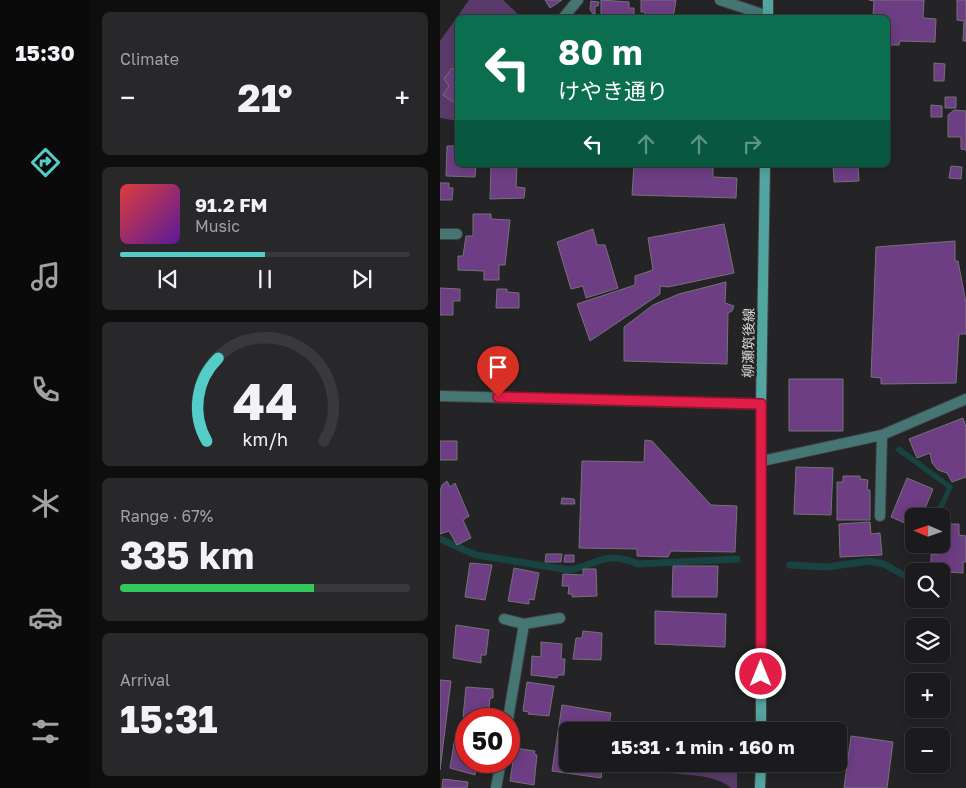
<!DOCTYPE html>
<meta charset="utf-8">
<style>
:root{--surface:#1b1a1c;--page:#282729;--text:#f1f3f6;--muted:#a0a1a3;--line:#39383b;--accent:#54cdc8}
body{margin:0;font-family:"Golos Text","Noto Sans JP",sans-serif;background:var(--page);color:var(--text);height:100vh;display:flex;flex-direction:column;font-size:19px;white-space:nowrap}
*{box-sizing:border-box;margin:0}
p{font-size:16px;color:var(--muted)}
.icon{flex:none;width:28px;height:28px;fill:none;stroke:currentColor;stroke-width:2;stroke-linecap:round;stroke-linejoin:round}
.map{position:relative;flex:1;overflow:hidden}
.side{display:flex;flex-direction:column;gap:12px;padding:12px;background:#0f0e0f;width:350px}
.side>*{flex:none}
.banner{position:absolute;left:15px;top:15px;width:435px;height:152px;border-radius:8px;box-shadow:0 2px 12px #0003,0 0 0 1px var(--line);background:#0b6e4f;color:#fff;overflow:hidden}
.needle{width:32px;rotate:272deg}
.tools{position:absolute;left:465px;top:508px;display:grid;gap:10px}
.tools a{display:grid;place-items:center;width:45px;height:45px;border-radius:8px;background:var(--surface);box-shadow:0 2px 12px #0003,0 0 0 1px var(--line);font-size:25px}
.speed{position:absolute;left:15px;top:708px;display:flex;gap:10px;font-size:25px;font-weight:700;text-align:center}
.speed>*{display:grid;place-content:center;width:65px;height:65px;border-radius:50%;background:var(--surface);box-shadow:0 2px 12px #0003,0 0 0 1px var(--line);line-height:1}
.speed .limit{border:8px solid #d22;background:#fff;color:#111}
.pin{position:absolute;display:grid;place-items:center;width:42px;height:42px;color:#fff;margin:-51px -21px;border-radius:50% 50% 50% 0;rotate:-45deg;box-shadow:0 0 5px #0007}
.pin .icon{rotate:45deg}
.me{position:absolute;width:55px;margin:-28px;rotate:0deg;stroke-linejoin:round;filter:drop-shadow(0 0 4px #0008)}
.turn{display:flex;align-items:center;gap:18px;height:105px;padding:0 20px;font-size:22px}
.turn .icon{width:65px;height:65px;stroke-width:2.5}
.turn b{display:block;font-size:35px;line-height:42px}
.lanes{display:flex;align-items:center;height:48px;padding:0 20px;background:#0003;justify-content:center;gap:25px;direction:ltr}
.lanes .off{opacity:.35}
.big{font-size:38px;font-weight:700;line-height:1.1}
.side .card{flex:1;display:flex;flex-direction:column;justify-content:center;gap:8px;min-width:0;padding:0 18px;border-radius:8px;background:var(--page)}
.side .dial{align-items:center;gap:0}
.dial svg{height:130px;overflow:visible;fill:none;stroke:var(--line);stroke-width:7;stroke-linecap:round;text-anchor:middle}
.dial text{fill:var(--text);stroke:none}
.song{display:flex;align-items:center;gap:15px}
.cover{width:60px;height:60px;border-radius:8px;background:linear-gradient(135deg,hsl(0 70% 55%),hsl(270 70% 35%))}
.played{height:5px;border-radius:2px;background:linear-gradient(90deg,var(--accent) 50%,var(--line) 50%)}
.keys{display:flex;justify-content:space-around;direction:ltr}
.heat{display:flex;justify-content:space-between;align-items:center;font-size:28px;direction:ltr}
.charge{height:8px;border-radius:4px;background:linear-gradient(90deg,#34c759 67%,var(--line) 0)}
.trip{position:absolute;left:119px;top:722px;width:288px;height:50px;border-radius:8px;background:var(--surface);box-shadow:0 2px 12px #0003,0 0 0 1px var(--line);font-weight:700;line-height:50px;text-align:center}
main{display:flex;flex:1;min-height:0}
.tab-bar{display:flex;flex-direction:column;width:90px;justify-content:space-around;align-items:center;background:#0b0a0b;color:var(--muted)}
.tab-bar .icon{width:35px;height:35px}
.tab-bar .current{color:var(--accent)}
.tab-bar b{font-size:22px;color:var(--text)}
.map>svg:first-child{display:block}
</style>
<main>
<nav class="tab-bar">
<b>15:30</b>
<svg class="icon current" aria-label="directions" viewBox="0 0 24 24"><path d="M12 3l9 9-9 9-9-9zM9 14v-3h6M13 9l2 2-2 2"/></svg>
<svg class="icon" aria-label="music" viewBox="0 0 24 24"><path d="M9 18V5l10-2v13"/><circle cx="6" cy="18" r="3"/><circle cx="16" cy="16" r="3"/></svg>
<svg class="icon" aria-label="phone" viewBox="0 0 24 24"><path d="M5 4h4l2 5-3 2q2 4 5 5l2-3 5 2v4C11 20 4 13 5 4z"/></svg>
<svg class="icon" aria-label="climate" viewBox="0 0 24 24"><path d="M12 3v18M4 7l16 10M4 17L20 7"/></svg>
<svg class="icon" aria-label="car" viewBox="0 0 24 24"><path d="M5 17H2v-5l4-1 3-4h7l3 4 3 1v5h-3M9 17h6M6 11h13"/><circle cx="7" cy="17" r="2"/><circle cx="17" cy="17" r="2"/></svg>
<svg class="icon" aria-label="filters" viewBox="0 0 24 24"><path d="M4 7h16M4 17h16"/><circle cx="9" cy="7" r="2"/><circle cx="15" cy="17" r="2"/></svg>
</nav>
<section class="side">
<div class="card"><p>Climate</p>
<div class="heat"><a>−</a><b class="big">21°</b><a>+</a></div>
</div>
<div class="card">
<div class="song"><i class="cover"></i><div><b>91.2 FM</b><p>Music</p></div></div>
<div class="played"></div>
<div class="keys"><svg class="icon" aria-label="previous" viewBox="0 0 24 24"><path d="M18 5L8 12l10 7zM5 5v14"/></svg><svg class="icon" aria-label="pause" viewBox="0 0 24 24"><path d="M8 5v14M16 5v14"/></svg><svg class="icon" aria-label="next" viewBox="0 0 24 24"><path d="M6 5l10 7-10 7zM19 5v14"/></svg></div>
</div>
<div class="card dial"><svg viewBox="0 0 100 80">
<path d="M14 69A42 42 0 1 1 86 69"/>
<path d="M14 69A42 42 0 0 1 21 18" stroke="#54cdc8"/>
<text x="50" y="56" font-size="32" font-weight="700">44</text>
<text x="50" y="72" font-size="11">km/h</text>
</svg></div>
<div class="card"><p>Range · 67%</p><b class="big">335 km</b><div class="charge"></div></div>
<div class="card"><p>Arrival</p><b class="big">15:31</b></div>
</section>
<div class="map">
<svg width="526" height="788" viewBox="0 0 526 788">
<rect width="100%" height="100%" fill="#242325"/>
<!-- green -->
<path fill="#5a3a6a" d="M29,0H63L81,17L18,18L17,121L0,118V41Z
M199,764H297V788H291C270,768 211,779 199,764Z"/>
<!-- water -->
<path fill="#184341" d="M459,446L513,486L500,516H494L507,488L455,450Z"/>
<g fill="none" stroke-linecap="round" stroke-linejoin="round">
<!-- stream -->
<path stroke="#184341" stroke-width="7" d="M0,539L36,555L130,570C159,564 165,550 198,564L297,559
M350,565L387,567L429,561L444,564L474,581"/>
</g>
<!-- building -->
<path fill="#6d3e83" stroke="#757376" d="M105,0H122L110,8Z
M161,0L189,2V8H194V18H161Z
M201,0H236L233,18H205V12H201Z
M429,0H484L483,18L496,19L495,42L460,41L459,45H448V18H427V16H433L434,1Z
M517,0H526V41H523L524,21L517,20Z
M151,1L159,2L158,6H155V14L152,13L150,9Z
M494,63L505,64L504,81H494Z
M12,68L18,71V105L3,95L9,86L4,79Z
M505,97H516V108H505Z
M491,105L502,106V117H491Z
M514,110L526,111V150L521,149V137H508V115Z
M7,146H18V165H36L35,177L6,176Z
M58,165H77L76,187L85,188L84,198L50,199L51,166Z
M194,165H273V177L297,178L296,198L192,195Z
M393,165H418L419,181L394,182Z
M511,166L522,167L521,179L509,178Z
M0,183H9V188H13L12,200H0Z
M33,214H51V219L70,220L65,265H59V280H44V271L18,270V256H23L26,236H33Z
M284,224L294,273L228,287L220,286V294L150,341L137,304L195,285V276L213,270L208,238Z
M153,229L157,245H165L178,288L146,298L143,286L131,289L117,242Z
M515,241V261H518L526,303V334H519L516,383L441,384V378L431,377L436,247Z
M286,282L285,303L294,306L292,311L288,313L287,364L184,361V327L213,305L239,294Z
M0,288L20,289V301H13V315H0Z
M57,289H67V292L79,293V308H56Z
M349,379H403V431H349Z
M523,418L526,427V477L512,482L507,473L498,470L492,463L490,453L477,458L469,439Z
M205,440L212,441L271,505L297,506L295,552L231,551L228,557L197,556V549L139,548L142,461L204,462Z
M0,441H17V460H0Z
M356,467L393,468L391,515L354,514Z
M403,476H420V479L428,480L427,490H430V520H397V482H403Z
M467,478L493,489L482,516H474V527L451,517Z
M7,481L10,487L15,483L29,516L23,520L31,538L17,545L9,531L0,534V491L2,485Z
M122,498L134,499L135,504H121Z
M430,522L431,534L440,533L442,555L400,557L399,524Z
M501,524H519V535L526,536V562H523V573L491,571V554L498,555V544H501Z
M106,554H122L121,562H105Z
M125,555H134V562H124Z
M30,563L52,565L45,600L25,597Z
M233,566H278L277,597H232Z
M74,568L99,573L94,600L89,599V604L68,601Z
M143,569H156L157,596L132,597V594H128L129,586H122L123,574L143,575Z
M215,611L286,614L285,647L215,644Z
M16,625L49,630L46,655H41V663L13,658Z
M143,631L162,633L161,660L133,659L136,638H142Z
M101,642L122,644L121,659H125L124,675H118L117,678L91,675L92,656L101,657Z
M0,680L11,681L0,770Z
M87,682L114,686L109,716L88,714L89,712L83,711Z
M26,687L53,689V698H50L48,719L23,717Z
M122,705L171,713L168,731H128V764H163L161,778L112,771Z
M411,736L453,742L447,788H404Z
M15,737L26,740V761H37L35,775L10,768Z
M75,748L95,751L94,754L97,755L94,785L70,781Z
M3,779L28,782L27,788H2Z"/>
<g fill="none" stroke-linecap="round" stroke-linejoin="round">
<defs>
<path id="service" d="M0,234H17"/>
<path id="minor" d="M280,0L328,16
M123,18L138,0
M322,461L442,435L526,399
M440,516L442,435
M64,619L84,624L120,618
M68,719L84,624
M56,788L61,761"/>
<path id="tertiary" d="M0,396L321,404"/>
<path id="secondary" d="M328,18V0
M321,731V404L325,165
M320,788L321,764"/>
</defs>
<!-- service casing -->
<use href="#service" stroke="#414042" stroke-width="12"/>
<!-- minor casing -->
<use href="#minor" stroke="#414042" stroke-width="12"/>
<!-- tertiary casing -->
<use href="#tertiary" stroke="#414042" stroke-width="12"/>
<!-- secondary casing -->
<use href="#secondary" stroke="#414042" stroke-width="12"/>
<!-- service -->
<use href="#service" stroke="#457673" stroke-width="10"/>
<!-- minor -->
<use href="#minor" stroke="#457673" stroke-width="10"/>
<!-- tertiary -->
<use href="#tertiary" stroke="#457673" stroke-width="10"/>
<!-- secondary -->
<use href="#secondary" stroke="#53a5a1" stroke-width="10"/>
</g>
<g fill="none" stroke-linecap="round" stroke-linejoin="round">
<defs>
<path id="route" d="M58,397L321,404V674"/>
</defs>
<!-- route casing -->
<use href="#route" stroke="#92132f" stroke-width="12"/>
<!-- route -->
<use href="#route" stroke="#e11d48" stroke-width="9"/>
</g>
<g text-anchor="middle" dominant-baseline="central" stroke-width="5" stroke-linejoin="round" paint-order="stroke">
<!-- street labels -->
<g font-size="14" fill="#d8d7d8" stroke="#242325">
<text transform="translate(308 343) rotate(-89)">柳瀬筑後線</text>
</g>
</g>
</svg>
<div class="tools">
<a><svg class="needle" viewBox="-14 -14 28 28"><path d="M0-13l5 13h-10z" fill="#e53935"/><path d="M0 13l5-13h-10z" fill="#a0a1a3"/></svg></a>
<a><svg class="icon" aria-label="search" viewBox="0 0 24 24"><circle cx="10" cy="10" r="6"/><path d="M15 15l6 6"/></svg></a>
<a><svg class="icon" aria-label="layers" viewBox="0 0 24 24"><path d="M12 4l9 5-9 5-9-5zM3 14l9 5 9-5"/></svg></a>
<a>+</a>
<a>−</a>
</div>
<div class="speed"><div class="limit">50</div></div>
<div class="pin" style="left:58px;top:397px;background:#d93025"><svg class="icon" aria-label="arrive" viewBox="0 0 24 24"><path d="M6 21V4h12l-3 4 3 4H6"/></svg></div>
<svg class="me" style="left:321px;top:674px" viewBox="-20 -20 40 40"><circle r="17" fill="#e11d48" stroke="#fff" stroke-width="3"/><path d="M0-11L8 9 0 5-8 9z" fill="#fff"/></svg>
<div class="trip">15:31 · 1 min · 160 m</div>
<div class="banner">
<div class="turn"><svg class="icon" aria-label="left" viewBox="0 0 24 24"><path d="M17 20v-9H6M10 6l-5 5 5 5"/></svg><div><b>80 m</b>けやき通り</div></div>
<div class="lanes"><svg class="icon" aria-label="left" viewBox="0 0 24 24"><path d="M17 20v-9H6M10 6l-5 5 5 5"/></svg><svg class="icon off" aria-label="ahead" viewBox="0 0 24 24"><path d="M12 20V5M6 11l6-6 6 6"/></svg><svg class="icon off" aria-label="ahead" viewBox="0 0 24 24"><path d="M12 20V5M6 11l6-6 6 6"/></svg><svg class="icon off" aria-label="right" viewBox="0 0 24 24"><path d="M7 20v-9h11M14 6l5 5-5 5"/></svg></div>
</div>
</div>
</main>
